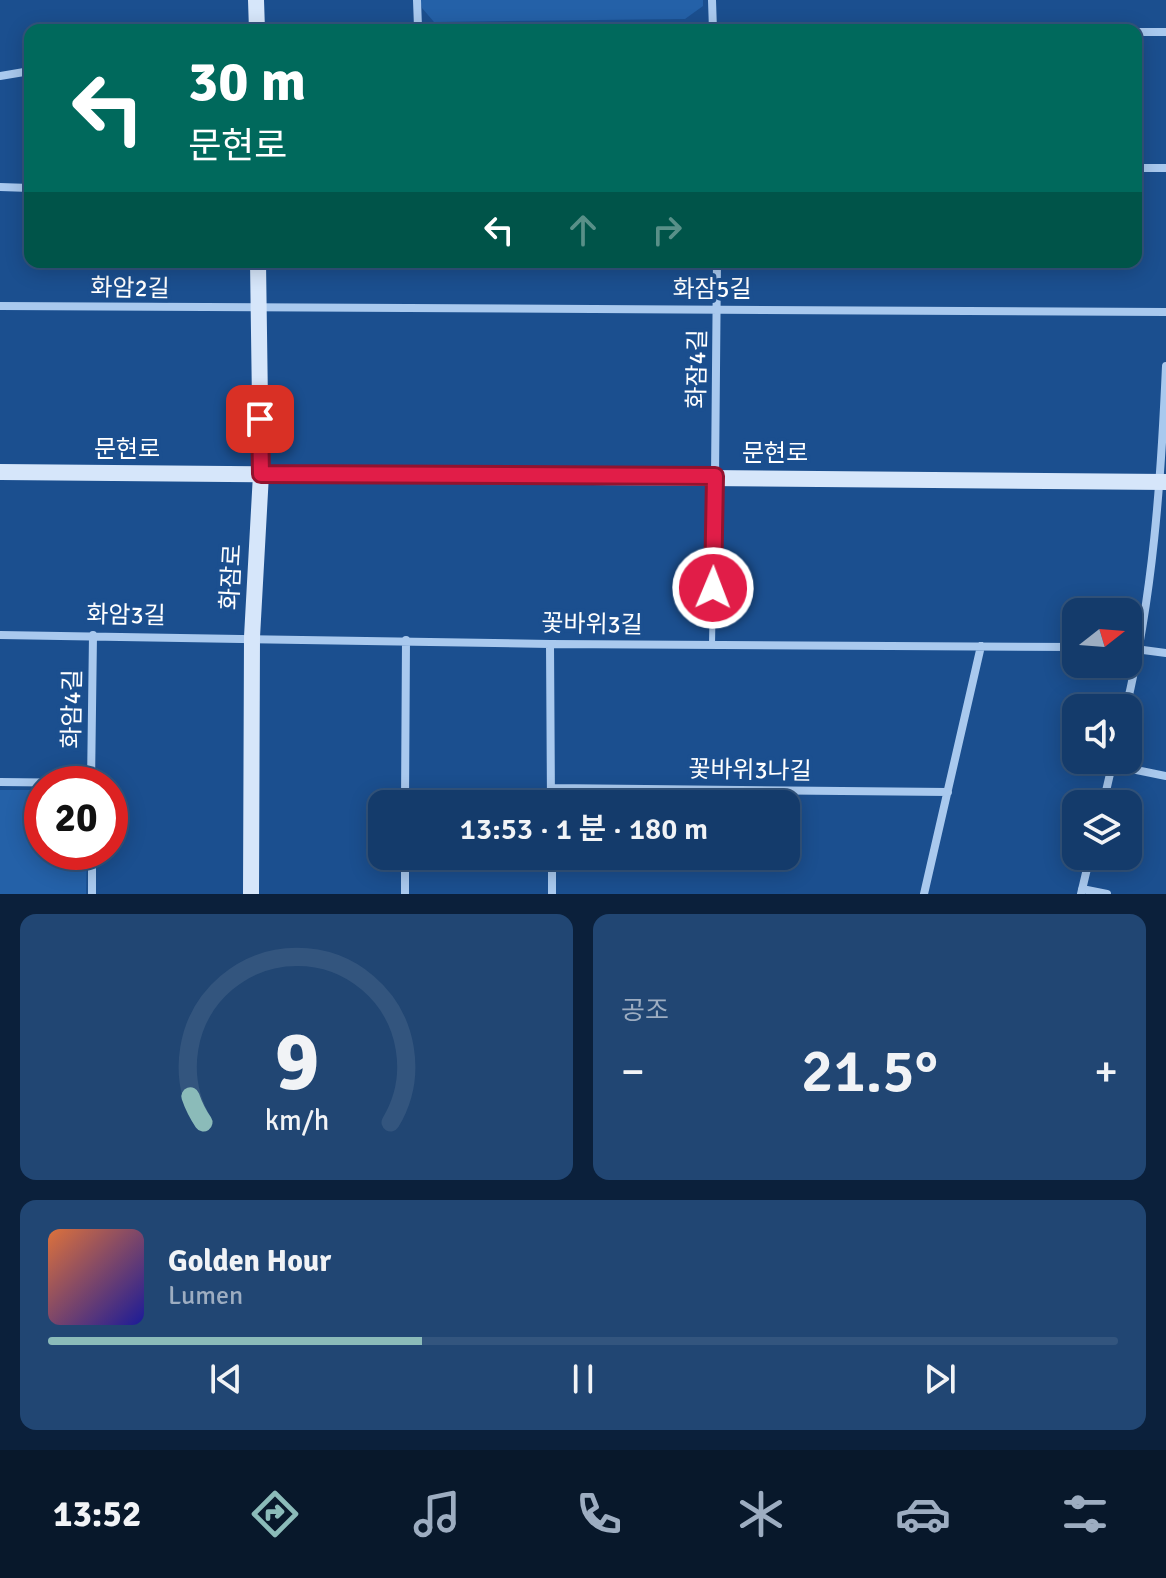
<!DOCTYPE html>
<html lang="ko">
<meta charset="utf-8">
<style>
:root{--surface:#143b6b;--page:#214673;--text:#f1f3f6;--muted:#9dadc1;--line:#33557e;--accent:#8bbbb9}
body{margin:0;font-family:Signika,"Noto Sans KR",sans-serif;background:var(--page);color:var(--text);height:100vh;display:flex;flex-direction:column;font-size:30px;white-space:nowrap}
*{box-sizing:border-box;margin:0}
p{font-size:26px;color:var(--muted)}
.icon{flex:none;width:44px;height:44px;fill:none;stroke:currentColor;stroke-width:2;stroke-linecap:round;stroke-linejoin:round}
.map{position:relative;height:894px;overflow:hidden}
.side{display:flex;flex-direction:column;gap:20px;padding:20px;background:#0b203b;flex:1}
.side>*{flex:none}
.hud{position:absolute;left:24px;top:24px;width:1118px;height:244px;border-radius:16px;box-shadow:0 4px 20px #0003,0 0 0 2px var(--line);background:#00695c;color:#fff;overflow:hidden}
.needle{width:52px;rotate:73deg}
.fabs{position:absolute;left:1062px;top:598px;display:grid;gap:16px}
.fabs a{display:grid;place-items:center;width:80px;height:80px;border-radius:16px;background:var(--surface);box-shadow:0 4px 20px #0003,0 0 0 2px var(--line);font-size:40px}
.speed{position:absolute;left:24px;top:766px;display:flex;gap:16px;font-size:40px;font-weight:700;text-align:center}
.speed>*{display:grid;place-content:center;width:104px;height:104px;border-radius:50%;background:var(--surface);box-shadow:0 4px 20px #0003,0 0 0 2px var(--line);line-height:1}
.speed .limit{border:12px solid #d22;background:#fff;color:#111}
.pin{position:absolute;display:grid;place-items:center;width:68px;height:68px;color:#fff;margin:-34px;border-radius:16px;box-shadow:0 4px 12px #0006}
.me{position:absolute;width:88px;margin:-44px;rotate:1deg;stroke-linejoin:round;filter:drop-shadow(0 0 6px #0008)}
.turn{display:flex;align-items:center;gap:28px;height:168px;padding:0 32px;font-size:36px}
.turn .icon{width:104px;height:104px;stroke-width:2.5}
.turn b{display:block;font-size:56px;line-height:68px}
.lanes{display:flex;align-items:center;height:76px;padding:0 32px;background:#0003;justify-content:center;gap:40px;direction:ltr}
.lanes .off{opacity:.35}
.big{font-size:60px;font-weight:600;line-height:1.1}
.side .widget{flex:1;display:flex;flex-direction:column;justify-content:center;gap:12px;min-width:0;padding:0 28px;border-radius:16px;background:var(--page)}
.side .dial{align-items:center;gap:0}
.dial svg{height:208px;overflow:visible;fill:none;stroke:var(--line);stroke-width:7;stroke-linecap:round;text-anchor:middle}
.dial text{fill:var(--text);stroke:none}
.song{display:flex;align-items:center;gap:24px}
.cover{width:96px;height:96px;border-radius:12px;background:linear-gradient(135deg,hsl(20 70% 55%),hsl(240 70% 35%))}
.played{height:8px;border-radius:4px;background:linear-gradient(90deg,var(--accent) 35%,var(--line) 35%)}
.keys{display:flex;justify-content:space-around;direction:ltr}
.heat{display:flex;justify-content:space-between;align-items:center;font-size:44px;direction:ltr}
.side .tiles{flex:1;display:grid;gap:20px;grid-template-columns:1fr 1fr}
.widget:last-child{grid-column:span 2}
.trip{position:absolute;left:368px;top:790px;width:432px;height:80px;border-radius:16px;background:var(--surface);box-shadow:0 4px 20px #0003,0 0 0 2px var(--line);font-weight:600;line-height:80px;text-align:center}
.tab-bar{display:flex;height:128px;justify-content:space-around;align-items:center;background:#08182b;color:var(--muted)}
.tab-bar .icon{width:56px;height:56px}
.tab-bar .on{color:var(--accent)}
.tab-bar b{font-size:36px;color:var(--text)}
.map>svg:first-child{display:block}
</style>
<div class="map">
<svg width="1166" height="894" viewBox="0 0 1166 894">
<rect width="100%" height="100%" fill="#1b4f8f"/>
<!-- green -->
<path fill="#2461a8" d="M420,0H703V6L685,19L434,22L422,8Z
M0,790H42V852H87L86,894H0Z"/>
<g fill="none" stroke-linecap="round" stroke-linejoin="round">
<!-- lane -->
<path stroke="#a9c9ee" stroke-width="6" d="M712,645L715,480"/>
<!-- street -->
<path stroke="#a9c9ee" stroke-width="8" d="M417,0L418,27
M712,0L713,30
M258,30L418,27L607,30
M1136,32H1166
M0,76L30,71
M1136,168H1166
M0,187L30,188
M0,306L1166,312
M715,476L717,262
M0,635L550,644L1076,647
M550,644L551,804
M1128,648L1166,653
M1126,708C1153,596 1161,481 1166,366
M1112,765L1166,776
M0,782L91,783
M91,784L93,635
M551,788L948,792
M405,804L406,640
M1103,804L1113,761
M92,852V894
M552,856V894
M1082,889L1107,894
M405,894V856
M924,894L981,646
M1081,894L1090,856"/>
<!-- secondary -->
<path stroke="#d6e6fa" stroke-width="16" d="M256,0L257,30
M0,472L1166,482
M251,894L252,637L261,474L258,262"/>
</g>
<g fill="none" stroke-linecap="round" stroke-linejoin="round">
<defs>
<path id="route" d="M260,419L261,474L715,476L713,588"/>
</defs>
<!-- route casing -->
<use href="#route" stroke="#92132f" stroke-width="20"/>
<!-- route -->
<use href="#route" stroke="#e11d48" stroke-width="14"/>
</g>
<g text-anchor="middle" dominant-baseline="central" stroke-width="8" stroke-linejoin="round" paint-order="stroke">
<!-- street labels -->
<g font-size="24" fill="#fff" stroke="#1b4f8f">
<text transform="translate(130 288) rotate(1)">화암2길</text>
<text x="712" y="289">화잠5길</text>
<text transform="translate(697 369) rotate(-89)">화잠4길</text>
<text x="127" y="449">문현로</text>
<text x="775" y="453">문현로</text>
<text transform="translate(231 577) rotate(-87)">화잠로</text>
<text transform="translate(126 615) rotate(1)">화암3길</text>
<text transform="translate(592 624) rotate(1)">꽃바위3길</text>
<text transform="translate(72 709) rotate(-89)">화암4길</text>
<text transform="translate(750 770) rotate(1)">꽃바위3나길</text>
</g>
</g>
</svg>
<div class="fabs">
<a><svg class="needle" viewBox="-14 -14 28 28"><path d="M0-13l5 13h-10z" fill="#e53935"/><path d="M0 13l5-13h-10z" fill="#9dadc1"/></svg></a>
<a><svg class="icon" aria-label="sound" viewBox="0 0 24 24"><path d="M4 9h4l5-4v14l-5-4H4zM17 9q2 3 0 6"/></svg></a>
<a><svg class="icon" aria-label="layers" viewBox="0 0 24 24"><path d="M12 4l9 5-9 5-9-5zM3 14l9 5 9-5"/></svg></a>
</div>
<div class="speed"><div class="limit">20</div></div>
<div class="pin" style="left:260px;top:419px;background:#d93025"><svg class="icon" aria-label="arrive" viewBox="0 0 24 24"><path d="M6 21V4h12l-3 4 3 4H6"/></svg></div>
<svg class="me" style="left:713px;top:588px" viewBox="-20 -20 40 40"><circle r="17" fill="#e11d48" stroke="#fff" stroke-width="3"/><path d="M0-11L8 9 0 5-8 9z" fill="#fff"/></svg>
<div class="trip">13:53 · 1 분 · 180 m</div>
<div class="hud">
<div class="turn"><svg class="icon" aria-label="left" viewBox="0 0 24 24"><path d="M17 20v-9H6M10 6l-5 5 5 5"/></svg><div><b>30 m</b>문현로</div></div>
<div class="lanes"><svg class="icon" aria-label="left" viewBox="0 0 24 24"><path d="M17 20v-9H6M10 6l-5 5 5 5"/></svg><svg class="icon off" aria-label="ahead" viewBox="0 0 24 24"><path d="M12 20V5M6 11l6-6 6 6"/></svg><svg class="icon off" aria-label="right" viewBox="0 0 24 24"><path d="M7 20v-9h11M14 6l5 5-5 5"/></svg></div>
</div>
</div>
<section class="side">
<div class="tiles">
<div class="widget dial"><svg viewBox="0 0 100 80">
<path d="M14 69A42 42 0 1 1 86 69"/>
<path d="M14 69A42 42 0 0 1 9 59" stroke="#8bbbb9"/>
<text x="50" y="56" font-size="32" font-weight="700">9</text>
<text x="50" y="72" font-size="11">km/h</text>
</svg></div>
<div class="widget"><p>공조</p>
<div class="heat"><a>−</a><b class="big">21.5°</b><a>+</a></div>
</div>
<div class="widget">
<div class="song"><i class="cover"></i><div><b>Golden Hour</b><p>Lumen</p></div></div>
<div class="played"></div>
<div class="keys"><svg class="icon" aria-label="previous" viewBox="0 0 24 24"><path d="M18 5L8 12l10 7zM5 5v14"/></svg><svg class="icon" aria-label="pause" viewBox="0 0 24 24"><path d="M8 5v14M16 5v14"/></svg><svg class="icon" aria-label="next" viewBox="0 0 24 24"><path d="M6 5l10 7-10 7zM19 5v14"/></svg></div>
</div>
</div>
</section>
<nav class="tab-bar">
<b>13:52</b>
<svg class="icon on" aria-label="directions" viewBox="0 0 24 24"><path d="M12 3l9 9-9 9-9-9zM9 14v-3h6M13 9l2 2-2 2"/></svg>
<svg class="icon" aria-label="music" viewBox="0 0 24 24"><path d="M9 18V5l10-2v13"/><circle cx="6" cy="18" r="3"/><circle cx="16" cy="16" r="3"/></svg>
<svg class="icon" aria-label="phone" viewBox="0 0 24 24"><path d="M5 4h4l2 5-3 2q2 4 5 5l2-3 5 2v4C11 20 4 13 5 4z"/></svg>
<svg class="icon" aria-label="climate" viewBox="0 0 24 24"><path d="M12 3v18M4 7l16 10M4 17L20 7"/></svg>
<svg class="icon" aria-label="car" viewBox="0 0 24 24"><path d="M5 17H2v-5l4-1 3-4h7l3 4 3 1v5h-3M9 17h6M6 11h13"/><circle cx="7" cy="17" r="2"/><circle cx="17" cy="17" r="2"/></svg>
<svg class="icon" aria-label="filters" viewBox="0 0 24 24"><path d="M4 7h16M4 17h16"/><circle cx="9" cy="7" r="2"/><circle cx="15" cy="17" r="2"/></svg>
</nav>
